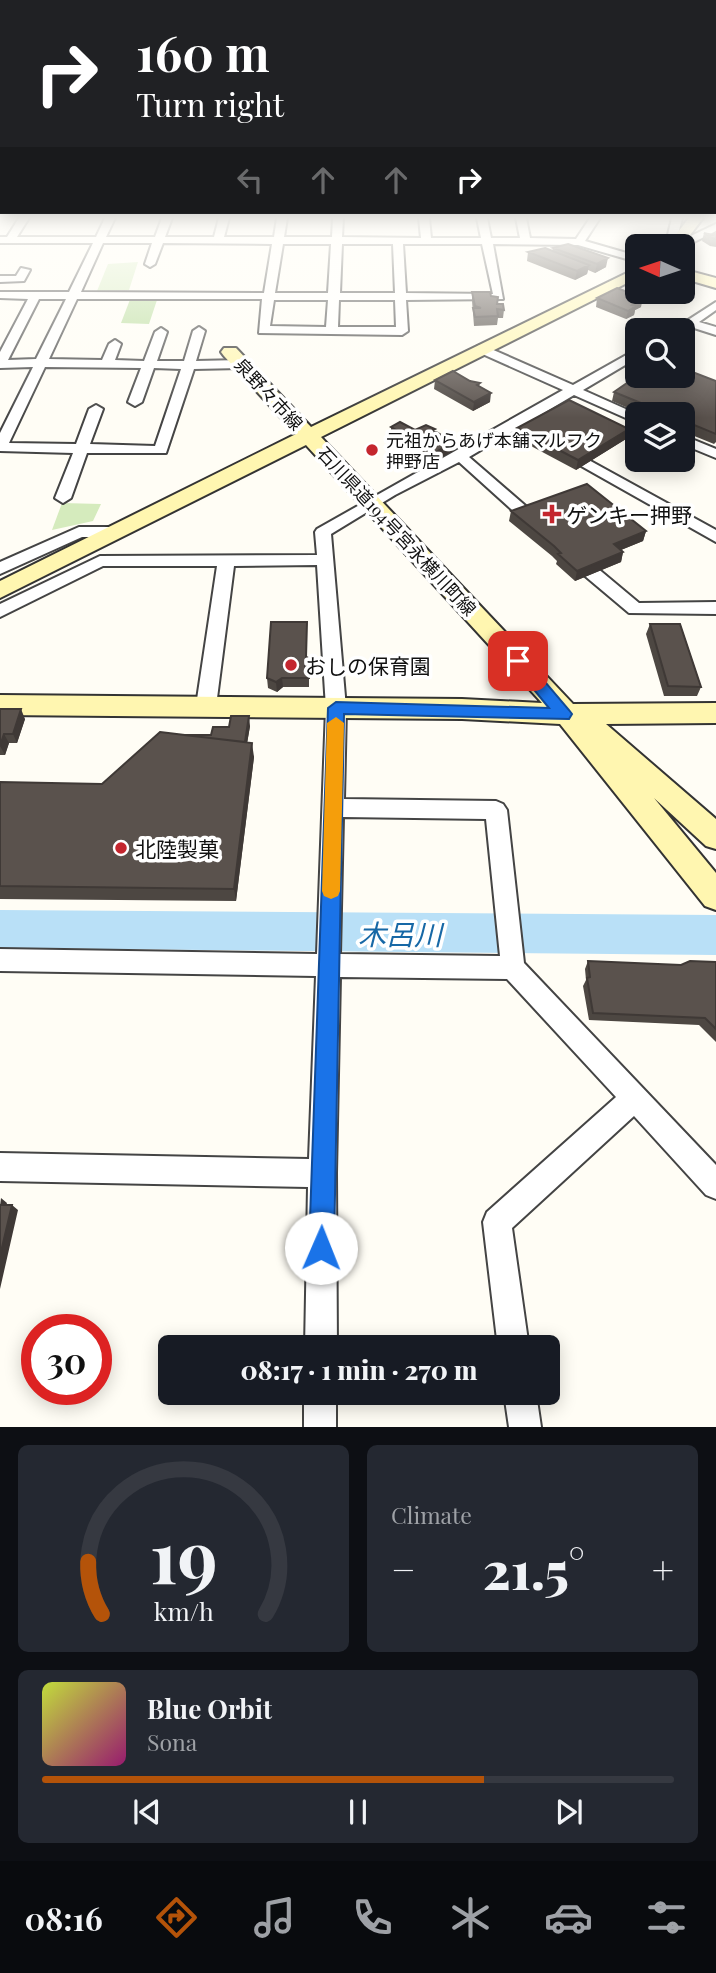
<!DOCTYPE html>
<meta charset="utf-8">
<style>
:root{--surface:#171b24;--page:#242831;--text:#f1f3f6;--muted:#9ea1a6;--line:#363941;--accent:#b45309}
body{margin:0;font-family:"Playfair Display","Noto Sans JP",serif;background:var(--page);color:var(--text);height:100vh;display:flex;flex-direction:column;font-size:26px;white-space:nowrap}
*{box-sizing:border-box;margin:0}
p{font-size:23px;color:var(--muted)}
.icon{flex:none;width:38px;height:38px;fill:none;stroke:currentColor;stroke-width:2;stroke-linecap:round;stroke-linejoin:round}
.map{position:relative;height:1427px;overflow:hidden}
.sheet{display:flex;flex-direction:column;gap:18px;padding:18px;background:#0d0f14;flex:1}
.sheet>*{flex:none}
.banner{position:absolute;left:0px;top:0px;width:718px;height:214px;box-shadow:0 4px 18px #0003;background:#202124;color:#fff;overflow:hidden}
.needle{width:46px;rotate:273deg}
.tools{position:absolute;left:625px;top:234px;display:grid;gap:14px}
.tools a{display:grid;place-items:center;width:70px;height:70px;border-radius:10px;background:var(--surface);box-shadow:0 4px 18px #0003;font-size:35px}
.speed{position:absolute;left:21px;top:1314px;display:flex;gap:14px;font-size:35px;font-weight:700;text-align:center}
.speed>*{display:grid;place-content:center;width:91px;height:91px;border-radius:50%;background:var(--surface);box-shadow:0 4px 18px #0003;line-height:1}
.speed .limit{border:10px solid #d22;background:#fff;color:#111}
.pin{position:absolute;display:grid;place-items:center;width:60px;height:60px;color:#fff;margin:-30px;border-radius:14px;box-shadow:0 4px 10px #0006}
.me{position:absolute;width:77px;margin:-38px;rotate:1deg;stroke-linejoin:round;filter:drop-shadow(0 0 5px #0008)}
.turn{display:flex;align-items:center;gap:24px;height:147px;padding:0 21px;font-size:32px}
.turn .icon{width:91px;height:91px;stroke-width:2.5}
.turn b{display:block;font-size:49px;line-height:60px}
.lanes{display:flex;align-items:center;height:66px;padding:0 21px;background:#0003;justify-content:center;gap:35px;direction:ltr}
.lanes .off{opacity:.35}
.big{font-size:52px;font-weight:800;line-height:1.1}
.sheet .card{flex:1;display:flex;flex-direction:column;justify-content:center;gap:10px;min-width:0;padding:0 24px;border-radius:10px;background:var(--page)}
.sheet .dial{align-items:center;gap:0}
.dial svg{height:182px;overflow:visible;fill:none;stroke:var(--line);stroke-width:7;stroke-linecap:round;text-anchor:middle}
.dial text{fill:var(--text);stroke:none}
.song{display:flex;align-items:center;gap:21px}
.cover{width:84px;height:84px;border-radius:10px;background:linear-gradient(135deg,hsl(70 70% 55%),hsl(320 70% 35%))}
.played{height:7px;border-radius:4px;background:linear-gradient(90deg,var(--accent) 70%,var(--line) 70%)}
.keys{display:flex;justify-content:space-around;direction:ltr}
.heat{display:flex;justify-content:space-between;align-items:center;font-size:38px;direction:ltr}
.sheet .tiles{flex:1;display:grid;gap:18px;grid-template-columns:1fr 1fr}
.card:last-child{grid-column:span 2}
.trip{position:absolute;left:158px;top:1335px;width:402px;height:70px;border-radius:10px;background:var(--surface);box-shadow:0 4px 18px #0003;font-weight:800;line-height:70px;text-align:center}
.tabs{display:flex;height:112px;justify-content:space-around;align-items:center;background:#090b0e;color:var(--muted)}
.tabs .icon{width:49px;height:49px}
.tabs .current{color:var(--accent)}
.tabs b{font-size:32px;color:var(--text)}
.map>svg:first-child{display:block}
</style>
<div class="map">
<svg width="716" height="1427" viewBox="0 0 716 1427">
<rect width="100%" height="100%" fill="#fffdf5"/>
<!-- green -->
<path fill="#d5ebbd" d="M138,262L129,290L97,291L108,264Z
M62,503L101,504L93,521L52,530Z"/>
<!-- forest -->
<path fill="#b9dc9c" d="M131,297H158L149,324L121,323Z"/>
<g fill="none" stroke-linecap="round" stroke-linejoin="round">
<!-- river -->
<path fill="#b9e0f7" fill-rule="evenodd" d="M0,910L716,915V955L0,948Z"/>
<defs>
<path id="street" d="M19,218H29L17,237H96L105,218H115L106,237H155L162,218H172L165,237H214L219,218H229L224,237H274L277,218H287L284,237H332L333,218H343L342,237L421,238L419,218H429L431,238H481L477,218H487L491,238H520L516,218H526L530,238L576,239L590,218H600L585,241L637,256V262L578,245L493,244L503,299L406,300L408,331L402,335L259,333L262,299H77L49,359L102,360L109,344L115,340L121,344L115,360L144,361L155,332L161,328L167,332L157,361H184L193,331L199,327L205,331L196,361L241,360L247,364L241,368L194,369L166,453H87L71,498L63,503L55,498L73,453L0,451V433L33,367L0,368V352L28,299L0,298V292H69L93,243H0V237H7ZM103,243H152L145,264L150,267L155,264L163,243L272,244L264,293L81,292ZM283,244H331L328,293H275ZM342,244H393L395,293H340ZM403,244H482L493,294L406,293ZM39,299H66L36,359L8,360ZM274,300H328L326,327L270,326ZM339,300H395L396,327H338ZM45,367L141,368L128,402L135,406L142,402L154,368L181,369L155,446L90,444L103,409L96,405L89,409L76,444L9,443Z
M672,218H682L676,243L716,224V231L682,248L665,247Z
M21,268L30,270L24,281L0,282V276H16Z
M716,302V310L699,322L716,327V335L691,327L682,333L671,331Z
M482,345L573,385L637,349V358L583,390L639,415L637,423L574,395L469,457L543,521L545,524L543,527H531L459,462L395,495L331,534L346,708L344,799L496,801L503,804L507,810L524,963L716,1165V1199L706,1195L634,1116L512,1228L529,1348H498L483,1222L487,1212L616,1097L507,979L340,977L336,1173L337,1348H305L308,1187L0,1181V1153L309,1159L316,976L0,971V949L317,954L326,708L317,565L234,566L216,706L213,711H199L196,706L217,566H103L0,617V604L100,556L317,555L315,532L317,529L563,390L478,352V346ZM343,817L486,819L500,956L340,954Z
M682,435L716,449V458L682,444Z
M565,447L716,530V542L560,454V448Z
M79,527H116L124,532L116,537H82L0,574V562Z
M572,551L578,552L639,603L716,602V614L629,613L566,560L564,556L566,552Z
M304,1393H336V1427H304Z
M504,1393H536L541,1427H509Z"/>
<path id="secondary" d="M689,218H703L681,247H666Z
M637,268V278L321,437L573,704L716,703V723L606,724L716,819V849L706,846L654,798L716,873V910L705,906L560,724L462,719L0,715V695L462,699L542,703L306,445L0,598V581L296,434L224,356L221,352L224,348H236L311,427Z
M682,269L716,278V288L682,278Z"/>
</defs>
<!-- street casing -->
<use href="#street" stroke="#444" stroke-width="4"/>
<!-- secondary casing -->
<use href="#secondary" stroke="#333" stroke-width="4"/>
<!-- street -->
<use href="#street" fill="#fff" fill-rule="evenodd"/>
<!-- secondary -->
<use href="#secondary" fill="#fff6b0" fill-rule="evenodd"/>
</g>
<!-- wall -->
<path fill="#4d4742" d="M716,232V247L710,246L702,241L704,233L713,235Z
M553,248L606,267L595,273L588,270L587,274L575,280L527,261L528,252L552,251Z
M472,292L491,296L504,310L503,318H498L497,325L474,326L472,301Z
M597,298L641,307L635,310L634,315L626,319L596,307Z
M435,380L470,381L480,383L479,386L490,402L473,411L434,389Z
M716,381V442L714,444L682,431V415H644L612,401L614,392Z
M391,427L434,431L453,451L435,461L391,436Z
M517,428L629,429L626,439L576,470L516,438Z
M511,511L646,531L643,541L621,550L623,552L621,562L575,581L556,564L557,561L552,556L509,521Z
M307,622L306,657L309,658V687H283L277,692L268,688L267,678Z
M650,624L701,687L697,696H664L646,634Z
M0,709L25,719L17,743H9L5,755H0Z
M250,726L247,743L254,757L236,901L0,899V782L102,784L184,735H211L229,727Z
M588,961L681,965L716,962V1042L699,1025L589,1020L583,986L586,980L585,969Z"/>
<!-- shaded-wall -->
<path fill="#3f3936" d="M608,258L606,267L595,273L597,264Z
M589,265L587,274L575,280L577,271Z
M686,272L685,278L688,276L686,284L682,286V276L683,274Z
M643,298L641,307L635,310L634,315L626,319L628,311L632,305Z
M491,393L490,402L473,411L474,402Z
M629,429L626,439L576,470L578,460Z
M453,442V451L435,461L436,452Z
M646,531L643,541L611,554L614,544Z
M623,552L621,562L575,581L577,571Z
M282,678L283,687L277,692L276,682Z
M21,709L25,719L17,743L13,734Z
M249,716L250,726L245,756L244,746Z
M4,734L9,743L5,755L0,746Z
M252,743L254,757L236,901L234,889Z
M1,1198L7,1203L5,1210L0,1206Z
M12,1205L18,1210L0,1289V1256Z"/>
<!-- building -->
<path fill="#5a524d" stroke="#3f3936" stroke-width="2" d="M716,232V239L712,238L704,233L713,235Z
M568,244L608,258L597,264L553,248Z
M545,248L589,265L577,271L528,252Z
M682,271L686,272L683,274L688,276L682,279Z
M617,288L643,298L632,305L636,306L628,311L597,298Z
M472,292H490L491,296L498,297L497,304H503L504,310L497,309L498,316L475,317L473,308H481L475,306Z
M682,368L716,381V434L682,420V415H670L614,392L637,376H682Z
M453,371L470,381L480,383L477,385L491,393L474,402L435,380Z
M569,400L629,429L578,460L517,428Z
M400,422L415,430L426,425L435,429L433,430L453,442L436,452L391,427Z
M587,484L646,531L614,544L623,552L577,571L558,554L561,553L554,546L511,511Z
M271,622H307L306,657L309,658V666H305V672L309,671V678H282L276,682L267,678Z
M650,624H680L701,687L668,686Z
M0,709H21L13,734H4L0,746Z
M231,716H249L245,742L184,735H211L213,727H229Z
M160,732L252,743L234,889L0,886V782L102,784Z
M588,961L681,965L690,961L716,962V1029L705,1018L593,1013L587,978L590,977Z
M0,1205H12L0,1256Z"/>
<!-- sky -->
<linearGradient id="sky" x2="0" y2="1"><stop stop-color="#95c6ee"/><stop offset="0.52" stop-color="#fffefa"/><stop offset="1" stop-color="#fffefa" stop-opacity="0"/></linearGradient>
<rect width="716" height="418" fill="url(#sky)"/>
<!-- route -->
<path fill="#1a73e8" stroke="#114b97" stroke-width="2" d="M518,655L524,657L569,710L572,714L569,719L344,714L334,1248L330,1256L321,1260L313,1256L309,1248L328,708L336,702L549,708L513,664L511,661Z"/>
<!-- slow -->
<path fill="#f59e0b" d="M336,717L344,723L340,891L338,896L331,899L324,896L322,891L327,723Z"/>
<!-- markers -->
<g fill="#c4262e" stroke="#fff" stroke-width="2.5">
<circle cx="372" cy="450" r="7"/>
<path d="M548.5 503.5h7v7h7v7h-7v7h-7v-7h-7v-7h7z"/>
<circle cx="291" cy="665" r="7"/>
<circle cx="121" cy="848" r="7"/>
</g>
<g text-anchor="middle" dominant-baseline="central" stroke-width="7" stroke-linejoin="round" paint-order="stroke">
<!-- far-street labels -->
<g font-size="18" fill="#111" stroke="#fff">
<text transform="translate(269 394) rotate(47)">泉野々市線</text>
<text transform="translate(397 531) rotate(47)">石川県道194号宮永横川町線</text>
</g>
<!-- far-poi labels -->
<g font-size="18" fill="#111" stroke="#fff" text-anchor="start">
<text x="386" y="440">元祖からあげ本舗マルフク<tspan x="386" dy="21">押野店</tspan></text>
</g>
<!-- poi labels -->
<g font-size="21" fill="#111" stroke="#fff" text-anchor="start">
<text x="566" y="514">ゲンキー押野</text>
<text x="305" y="665">おしの保育園</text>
<text x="135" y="848">北陸製菓</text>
</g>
<!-- near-water labels -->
<g font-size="28" font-style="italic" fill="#1768a6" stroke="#fff">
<text x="400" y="933">木呂川</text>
</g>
</g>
</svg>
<div class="tools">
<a><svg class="needle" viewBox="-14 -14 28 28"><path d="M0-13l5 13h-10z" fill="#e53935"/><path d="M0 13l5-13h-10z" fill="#9ea1a6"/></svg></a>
<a><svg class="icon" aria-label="search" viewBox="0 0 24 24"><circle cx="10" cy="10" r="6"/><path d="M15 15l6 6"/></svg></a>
<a><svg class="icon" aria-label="layers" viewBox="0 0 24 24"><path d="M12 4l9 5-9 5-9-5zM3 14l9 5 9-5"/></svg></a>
</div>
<div class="speed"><div class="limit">30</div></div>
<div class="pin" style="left:518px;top:661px;background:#d93025"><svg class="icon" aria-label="arrive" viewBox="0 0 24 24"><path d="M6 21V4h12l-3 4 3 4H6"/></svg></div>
<svg class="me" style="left:321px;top:1248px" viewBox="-20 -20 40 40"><circle r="19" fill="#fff"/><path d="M0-13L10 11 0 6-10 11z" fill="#1a73e8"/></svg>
<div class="trip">08:17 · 1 min · 270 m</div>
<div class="banner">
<div class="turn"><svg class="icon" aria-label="right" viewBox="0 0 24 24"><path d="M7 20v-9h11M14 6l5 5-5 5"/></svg><div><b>160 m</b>Turn right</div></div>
<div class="lanes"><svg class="icon off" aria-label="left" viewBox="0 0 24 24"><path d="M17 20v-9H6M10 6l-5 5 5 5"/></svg><svg class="icon off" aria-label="ahead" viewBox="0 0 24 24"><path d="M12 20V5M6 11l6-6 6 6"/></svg><svg class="icon off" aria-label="ahead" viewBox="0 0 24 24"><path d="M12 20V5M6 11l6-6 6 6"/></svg><svg class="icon" aria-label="right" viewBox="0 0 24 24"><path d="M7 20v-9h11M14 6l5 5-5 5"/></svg></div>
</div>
</div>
<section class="sheet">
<div class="tiles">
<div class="card dial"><svg viewBox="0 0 100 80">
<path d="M14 69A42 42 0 1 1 86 69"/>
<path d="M14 69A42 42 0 0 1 8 46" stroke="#b45309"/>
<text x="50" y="56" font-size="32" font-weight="700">19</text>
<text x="50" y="72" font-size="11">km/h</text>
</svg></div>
<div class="card"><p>Climate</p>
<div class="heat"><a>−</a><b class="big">21.5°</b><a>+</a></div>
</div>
<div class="card">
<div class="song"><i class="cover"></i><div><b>Blue Orbit</b><p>Sona</p></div></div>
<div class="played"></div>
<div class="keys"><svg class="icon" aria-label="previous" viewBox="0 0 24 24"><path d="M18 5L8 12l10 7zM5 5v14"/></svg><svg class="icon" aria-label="pause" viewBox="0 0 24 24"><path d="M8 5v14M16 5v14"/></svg><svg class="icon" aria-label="next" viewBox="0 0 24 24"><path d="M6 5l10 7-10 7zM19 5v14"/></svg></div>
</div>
</div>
</section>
<nav class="tabs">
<b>08:16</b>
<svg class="icon current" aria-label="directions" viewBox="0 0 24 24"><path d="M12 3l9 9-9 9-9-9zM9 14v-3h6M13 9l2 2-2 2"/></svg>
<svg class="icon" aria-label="music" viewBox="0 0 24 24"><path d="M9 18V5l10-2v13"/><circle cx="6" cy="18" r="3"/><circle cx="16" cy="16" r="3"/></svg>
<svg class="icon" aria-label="phone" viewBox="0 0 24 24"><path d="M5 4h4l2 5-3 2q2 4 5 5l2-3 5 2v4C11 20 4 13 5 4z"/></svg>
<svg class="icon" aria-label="climate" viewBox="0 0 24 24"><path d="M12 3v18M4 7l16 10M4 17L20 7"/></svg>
<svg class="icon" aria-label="car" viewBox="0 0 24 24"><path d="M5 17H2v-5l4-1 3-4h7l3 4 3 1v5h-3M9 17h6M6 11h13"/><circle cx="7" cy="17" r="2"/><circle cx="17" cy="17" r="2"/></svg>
<svg class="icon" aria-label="filters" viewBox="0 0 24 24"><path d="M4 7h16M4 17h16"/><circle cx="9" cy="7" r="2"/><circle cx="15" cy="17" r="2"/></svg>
</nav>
